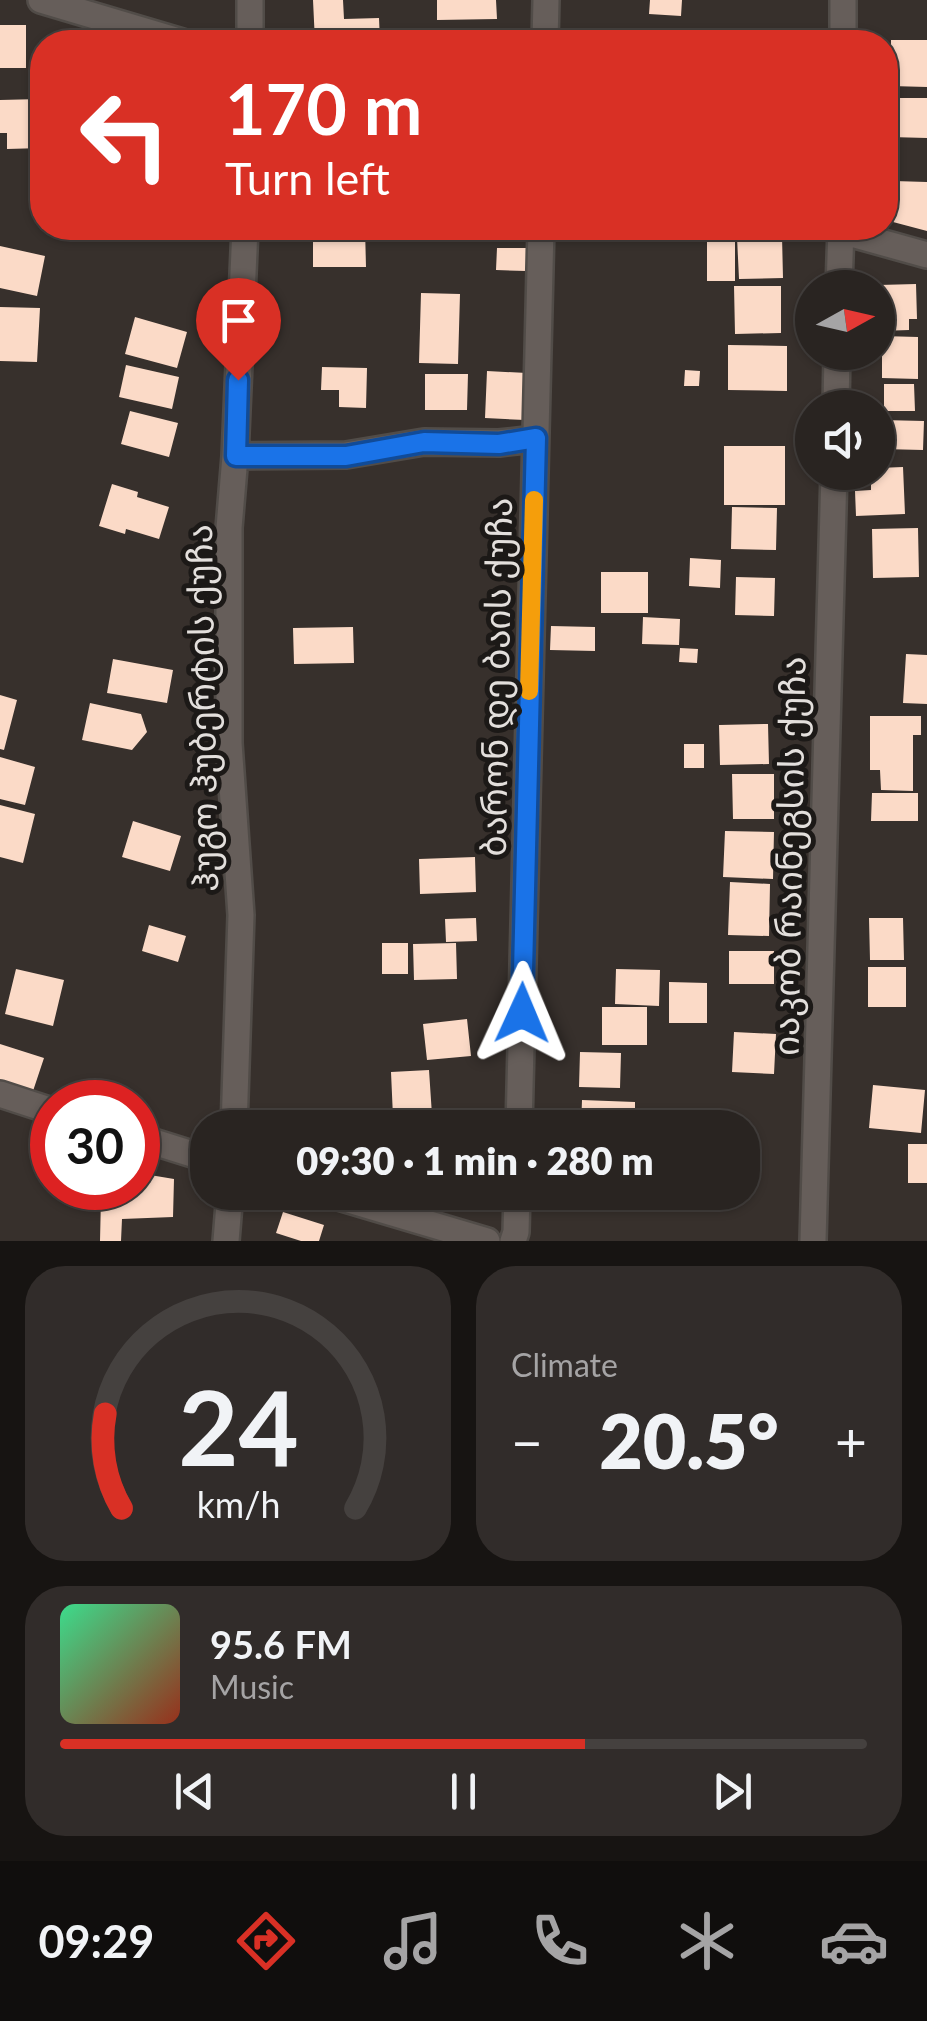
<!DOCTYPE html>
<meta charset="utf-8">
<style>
:root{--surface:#292421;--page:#312c2a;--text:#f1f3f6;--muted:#a5a4a5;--line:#45413f;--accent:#d93025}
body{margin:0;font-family:Lato,"Noto Sans Georgian",sans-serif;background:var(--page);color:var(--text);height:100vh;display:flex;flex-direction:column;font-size:38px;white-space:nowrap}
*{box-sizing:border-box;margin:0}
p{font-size:32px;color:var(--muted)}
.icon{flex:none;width:55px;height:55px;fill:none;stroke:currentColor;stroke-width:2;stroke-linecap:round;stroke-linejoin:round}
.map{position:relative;height:1241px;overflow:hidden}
.details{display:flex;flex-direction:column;gap:25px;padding:25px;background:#171412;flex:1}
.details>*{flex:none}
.guide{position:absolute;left:30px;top:30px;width:868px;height:210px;border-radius:40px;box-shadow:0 2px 8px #0004,0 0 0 2px var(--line);background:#d93025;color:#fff;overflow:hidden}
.needle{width:65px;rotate:82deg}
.buttons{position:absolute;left:795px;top:270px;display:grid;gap:20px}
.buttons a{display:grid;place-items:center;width:100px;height:100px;border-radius:50%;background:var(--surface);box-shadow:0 2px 8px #0004,0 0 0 2px var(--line);font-size:50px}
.speed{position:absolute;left:30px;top:1080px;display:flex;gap:20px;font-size:50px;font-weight:700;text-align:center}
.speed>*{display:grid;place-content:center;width:130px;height:130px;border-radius:50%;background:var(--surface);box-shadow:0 2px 8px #0004,0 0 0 2px var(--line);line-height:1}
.speed .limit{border:15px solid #d22;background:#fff;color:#111}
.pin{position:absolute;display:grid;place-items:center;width:85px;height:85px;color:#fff;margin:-102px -42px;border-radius:50% 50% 50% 0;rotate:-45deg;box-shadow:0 0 10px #0007}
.pin .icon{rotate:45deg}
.me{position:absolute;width:110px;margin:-55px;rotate:1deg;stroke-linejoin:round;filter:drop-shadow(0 0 8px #0008)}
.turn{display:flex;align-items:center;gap:35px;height:210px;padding:0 30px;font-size:45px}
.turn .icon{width:130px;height:130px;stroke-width:2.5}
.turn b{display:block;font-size:70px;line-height:85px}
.big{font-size:75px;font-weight:800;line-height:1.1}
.details .tile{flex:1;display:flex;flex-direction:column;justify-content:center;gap:15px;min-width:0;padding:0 35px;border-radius:40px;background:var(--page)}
.details .dial{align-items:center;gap:0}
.dial svg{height:260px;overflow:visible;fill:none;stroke:var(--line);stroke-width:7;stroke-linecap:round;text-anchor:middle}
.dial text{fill:var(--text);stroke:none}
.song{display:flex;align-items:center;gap:30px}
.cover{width:120px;height:120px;border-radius:15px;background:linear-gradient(135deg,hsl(150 70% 55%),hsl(10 70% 35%))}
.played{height:10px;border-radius:5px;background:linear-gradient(90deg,var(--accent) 65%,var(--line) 65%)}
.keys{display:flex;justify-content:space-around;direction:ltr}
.heat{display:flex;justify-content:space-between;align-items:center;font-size:55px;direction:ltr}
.details .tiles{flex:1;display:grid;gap:25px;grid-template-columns:1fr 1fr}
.tile:last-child{grid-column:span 2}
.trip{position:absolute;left:190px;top:1110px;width:570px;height:100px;border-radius:40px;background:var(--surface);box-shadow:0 2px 8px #0004,0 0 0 2px var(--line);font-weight:800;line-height:100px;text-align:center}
.dock{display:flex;height:160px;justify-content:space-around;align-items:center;background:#100e0d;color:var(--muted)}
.dock .icon{width:70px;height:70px}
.dock .active{color:var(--accent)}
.dock b{font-size:45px;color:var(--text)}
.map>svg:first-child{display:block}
</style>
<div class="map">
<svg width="927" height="1241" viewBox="0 0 927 1241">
<rect width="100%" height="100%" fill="#37302c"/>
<!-- building -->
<path fill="#fbdac7" d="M313,0H343L344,19L379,18L380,42H315Z
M437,0H496L497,19L437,20Z
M650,0H682L681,16L649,14Z
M0,25H26V68H0Z
M891,40H927V87L891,86Z
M890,98H927V138L890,137Z
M40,99L42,148L7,149V133H0V100Z
M894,181L927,182V231L893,222Z
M313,228H365L366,267H313Z
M707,234H735V281H707Z
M782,236L783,278L739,279L737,237Z
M0,246L45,256L37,296L0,288Z
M497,248H526V271L496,270Z
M916,284L917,319H909V330L880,331L879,285Z
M734,286H781V333L735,334Z
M421,293L460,294L458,364L419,363Z
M0,307L40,308L37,362L0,361Z
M135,317L187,332L177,368L125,354Z
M882,336L918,337V379L882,378Z
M728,345L787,346V391L728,390Z
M126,365L179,377L172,409L119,397Z
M322,367L367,368L366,408L339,407V390H321Z
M685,370L700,371L699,386H684Z
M487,371L527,373L525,420L485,418Z
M425,374H468L467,410H425Z
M884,384H914L915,411H884Z
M130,411L178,423L169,457L121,444Z
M882,420L924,421L923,450L882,449Z
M724,446H785V505H724Z
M903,467L905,514L856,516L855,491L871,490V472H878V468Z
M112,484L138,492L137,497L169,507L159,539L126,529L125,534L99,526Z
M732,507L777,508L776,550L731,549Z
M918,528L919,577L873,578L872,529Z
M690,558L721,560L720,588L689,586Z
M601,572H648V613H601Z
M736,577L775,578L774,616L735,615Z
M643,617L680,619L679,645L642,644Z
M551,626L595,627V651L550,650Z
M353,627L354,663L294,664L293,628Z
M680,648L698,649L697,663L679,662Z
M906,654L927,655V704L903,703Z
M113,659L173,670L167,703L107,693Z
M0,695L17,700L4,750L0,749Z
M90,703L141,714L147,732L132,750L82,740Z
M870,716H921V735H913V791L881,790L880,770H870Z
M768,724L769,764L720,765L719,725Z
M684,744H704V768H684Z
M0,757L35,767L25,805L0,799Z
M732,774H774V819H733Z
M872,793H918V821H871Z
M0,805L35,814L23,863L0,857Z
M133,821L181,836L170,871L122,857Z
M725,831L774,832L773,879L723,877Z
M475,857L476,892L420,894L419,859Z
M730,882L770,884L769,936L728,935Z
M476,918L477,941L446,942L445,919Z
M869,918H903L904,960H870Z
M149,925L186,936L178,962L142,951Z
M382,943H408V974H382Z
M456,943L457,979L414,980L413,944Z
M729,951H774V984H729Z
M868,967H906V1007H868Z
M16,969L64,980L53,1026L5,1014Z
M616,969L660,970L659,1006L615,1004Z
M669,982L707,983V1023H669Z
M602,1007H647V1045H602Z
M467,1019L471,1056L427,1060L423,1024Z
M734,1032L776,1034L774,1074L732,1072Z
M0,1044L44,1058L33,1091L0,1080Z
M580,1052L621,1053L620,1088L579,1087Z
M429,1070L432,1115L393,1117L391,1072Z
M873,1085L925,1090L921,1133L869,1128Z
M582,1100L635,1102V1128H581Z
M432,1119L471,1120V1128H432Z
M908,1144H927V1183H908Z
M138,1173L174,1179L173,1217L122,1219L121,1241H100L101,1197H122L123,1188H138Z
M283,1212L324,1225L319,1241H301L276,1233Z"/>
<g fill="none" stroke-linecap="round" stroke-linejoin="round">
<defs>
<path id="minor" d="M41,0L182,42
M250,0V42
M545,42L546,0
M843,42V0
M830,228L927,255
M839,288L841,228
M836,408L837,352
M235,456L346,455L424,442L499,443L535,439
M0,1094L52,1111
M234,1128L241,915L229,743V528L235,456L245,228
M519,1128L541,228
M138,1137L208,1159
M322,1192L487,1241
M226,1241L230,1192
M513,1241L516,1232L517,1192
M813,1241L834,472"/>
</defs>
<!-- minor casing -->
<use href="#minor" stroke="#514c48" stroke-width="30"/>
<!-- minor -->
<use href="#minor" stroke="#665e5a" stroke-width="25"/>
</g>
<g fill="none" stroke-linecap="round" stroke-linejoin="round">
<defs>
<path id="route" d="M238,380L236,456H346L424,442L499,444L536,438L522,1013"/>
</defs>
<!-- route casing -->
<use href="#route" stroke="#114b97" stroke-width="25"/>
<!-- route -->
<use href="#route" stroke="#1a73e8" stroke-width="18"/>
<!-- slow -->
<path stroke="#f59e0b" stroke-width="18" d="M529,691L534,500"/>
</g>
<g text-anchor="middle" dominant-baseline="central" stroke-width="10" stroke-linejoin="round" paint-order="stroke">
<!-- street labels -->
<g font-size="35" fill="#e3dfdc" stroke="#1c1917">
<text transform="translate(495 677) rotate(-89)">ბარონ დე ბაის ქუჩა</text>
<text transform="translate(201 708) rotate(-91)">ჰუგო ჰუბერტის ქუჩა</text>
<text transform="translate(788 856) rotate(-89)">იაკობ რაინეგსის ქუჩა</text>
</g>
</g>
</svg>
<div class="buttons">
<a><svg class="needle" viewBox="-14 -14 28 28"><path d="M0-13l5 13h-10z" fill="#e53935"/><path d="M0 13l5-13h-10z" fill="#a5a4a5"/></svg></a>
<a><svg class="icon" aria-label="sound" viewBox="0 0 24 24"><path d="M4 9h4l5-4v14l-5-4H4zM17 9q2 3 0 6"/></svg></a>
</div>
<div class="speed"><div class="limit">30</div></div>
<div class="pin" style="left:238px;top:380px;background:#d93025"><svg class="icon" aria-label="arrive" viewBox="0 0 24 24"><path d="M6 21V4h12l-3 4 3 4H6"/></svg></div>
<svg class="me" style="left:522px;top:1013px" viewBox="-20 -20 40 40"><path d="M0-17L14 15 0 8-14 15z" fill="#1a73e8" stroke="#fff" stroke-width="4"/></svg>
<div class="trip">09:30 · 1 min · 280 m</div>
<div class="guide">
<div class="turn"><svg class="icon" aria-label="left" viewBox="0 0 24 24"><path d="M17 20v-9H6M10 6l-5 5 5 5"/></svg><div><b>170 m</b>Turn left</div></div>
</div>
</div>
<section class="details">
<div class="tiles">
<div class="tile dial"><svg viewBox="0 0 100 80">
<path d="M14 69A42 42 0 1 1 86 69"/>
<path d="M14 69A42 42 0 0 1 9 40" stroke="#d93025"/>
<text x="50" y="56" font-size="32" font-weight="700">24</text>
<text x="50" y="72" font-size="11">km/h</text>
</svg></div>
<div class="tile"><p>Climate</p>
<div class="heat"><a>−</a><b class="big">20.5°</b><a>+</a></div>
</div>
<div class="tile">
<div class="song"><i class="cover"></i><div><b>95.6 FM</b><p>Music</p></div></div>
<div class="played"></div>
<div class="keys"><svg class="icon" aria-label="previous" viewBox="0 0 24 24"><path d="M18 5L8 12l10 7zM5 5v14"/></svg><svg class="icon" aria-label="pause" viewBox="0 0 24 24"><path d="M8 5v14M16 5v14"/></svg><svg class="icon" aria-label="next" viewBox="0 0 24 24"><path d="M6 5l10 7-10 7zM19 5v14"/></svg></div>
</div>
</div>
</section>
<nav class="dock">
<b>09:29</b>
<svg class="icon active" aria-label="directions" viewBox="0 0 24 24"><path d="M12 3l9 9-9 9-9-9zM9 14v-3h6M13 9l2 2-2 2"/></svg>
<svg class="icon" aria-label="music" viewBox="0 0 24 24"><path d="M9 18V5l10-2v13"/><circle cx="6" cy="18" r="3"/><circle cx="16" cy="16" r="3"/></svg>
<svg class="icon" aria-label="phone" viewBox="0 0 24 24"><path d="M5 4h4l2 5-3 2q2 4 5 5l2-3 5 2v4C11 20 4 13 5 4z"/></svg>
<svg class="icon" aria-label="climate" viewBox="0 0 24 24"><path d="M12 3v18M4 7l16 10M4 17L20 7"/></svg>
<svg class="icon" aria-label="car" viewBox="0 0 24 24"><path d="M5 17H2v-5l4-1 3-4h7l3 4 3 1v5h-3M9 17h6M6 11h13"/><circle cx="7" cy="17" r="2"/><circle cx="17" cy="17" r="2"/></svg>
</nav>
